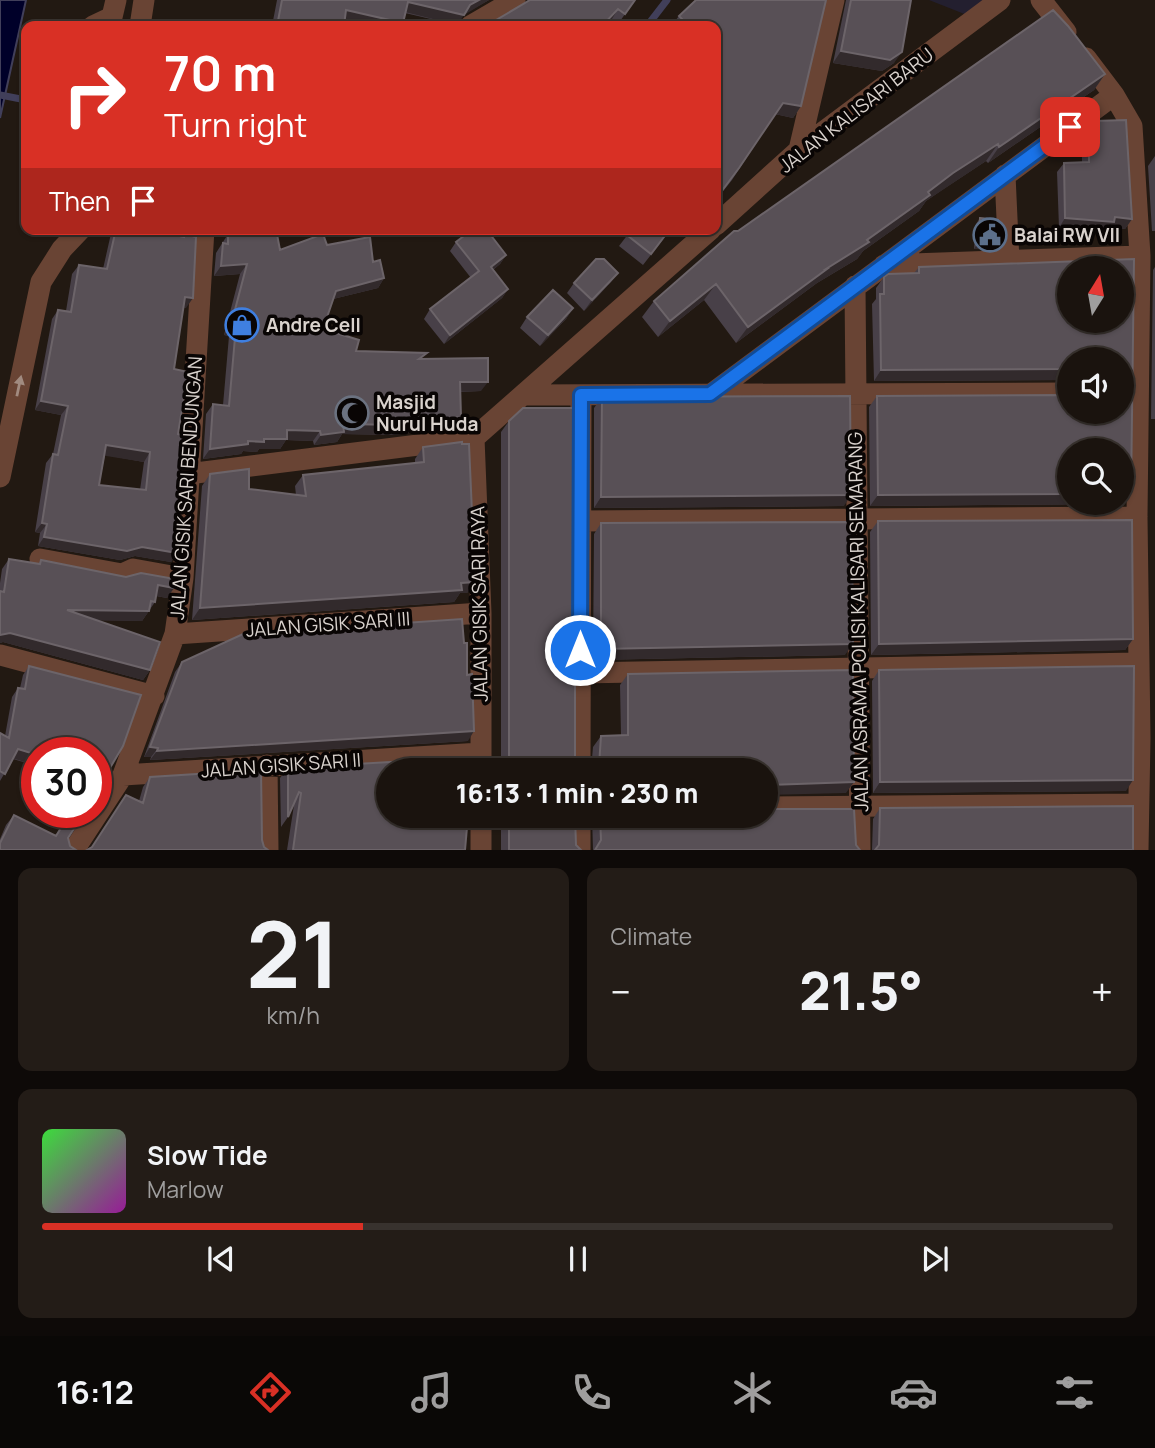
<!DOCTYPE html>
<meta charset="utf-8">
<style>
:root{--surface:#1a130e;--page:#231c17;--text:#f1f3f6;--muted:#9f9e9e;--line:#38322e;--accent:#d93025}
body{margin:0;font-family:Manrope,sans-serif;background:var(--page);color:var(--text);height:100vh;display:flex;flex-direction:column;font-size:26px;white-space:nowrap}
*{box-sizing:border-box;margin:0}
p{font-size:23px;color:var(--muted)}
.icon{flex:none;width:38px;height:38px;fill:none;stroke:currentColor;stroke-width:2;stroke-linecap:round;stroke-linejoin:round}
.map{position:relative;height:850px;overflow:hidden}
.side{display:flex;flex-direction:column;gap:18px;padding:18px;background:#0e0a08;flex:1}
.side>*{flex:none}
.hud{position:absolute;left:21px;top:21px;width:700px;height:214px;border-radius:14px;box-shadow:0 2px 5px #0004,0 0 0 2px var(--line);background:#d93025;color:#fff;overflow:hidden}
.needle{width:46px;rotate:11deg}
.buttons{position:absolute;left:1057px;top:256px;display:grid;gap:14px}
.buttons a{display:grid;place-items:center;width:77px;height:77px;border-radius:50%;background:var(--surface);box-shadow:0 2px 5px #0004,0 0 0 2px var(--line);font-size:35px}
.speed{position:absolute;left:21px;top:737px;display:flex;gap:14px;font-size:35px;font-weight:700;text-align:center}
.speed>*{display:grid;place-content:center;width:91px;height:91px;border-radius:50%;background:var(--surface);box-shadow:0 2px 5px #0004,0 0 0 2px var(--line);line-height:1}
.speed .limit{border:10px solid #d22;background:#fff;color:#111}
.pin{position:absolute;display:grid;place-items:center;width:60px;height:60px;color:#fff;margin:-30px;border-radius:14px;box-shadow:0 4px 10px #0006}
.me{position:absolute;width:77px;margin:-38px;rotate:0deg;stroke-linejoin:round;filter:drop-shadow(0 0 5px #0008)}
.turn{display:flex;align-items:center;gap:24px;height:147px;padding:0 28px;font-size:32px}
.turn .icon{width:91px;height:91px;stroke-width:2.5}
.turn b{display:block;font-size:49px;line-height:60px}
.then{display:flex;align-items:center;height:66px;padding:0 28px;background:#0003;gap:14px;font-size:26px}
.big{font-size:52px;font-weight:800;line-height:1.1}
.side .widget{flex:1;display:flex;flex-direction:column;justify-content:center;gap:10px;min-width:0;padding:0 24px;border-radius:14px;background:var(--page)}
.side .dial{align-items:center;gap:0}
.dial b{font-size:91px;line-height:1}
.song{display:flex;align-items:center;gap:21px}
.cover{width:84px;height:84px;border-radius:10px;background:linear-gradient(135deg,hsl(120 70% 55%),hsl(300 70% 35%))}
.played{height:7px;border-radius:4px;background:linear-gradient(90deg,var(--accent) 30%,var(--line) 30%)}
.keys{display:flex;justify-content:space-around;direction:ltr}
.heat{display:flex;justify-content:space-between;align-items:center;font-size:38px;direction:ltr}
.side .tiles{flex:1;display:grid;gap:18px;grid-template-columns:1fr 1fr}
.widget:last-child{grid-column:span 2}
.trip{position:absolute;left:376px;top:758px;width:402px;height:70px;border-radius:35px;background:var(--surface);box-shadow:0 2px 5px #0004,0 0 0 2px var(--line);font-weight:800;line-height:70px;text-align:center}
.menu{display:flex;height:112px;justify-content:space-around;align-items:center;background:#0a0806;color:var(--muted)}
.menu .icon{width:49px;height:49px}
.menu .active{color:var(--accent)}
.menu b{font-size:32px;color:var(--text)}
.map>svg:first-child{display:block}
</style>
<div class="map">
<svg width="1155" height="850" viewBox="0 0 1155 850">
<rect width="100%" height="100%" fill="#221912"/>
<!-- medical -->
<path fill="#231f2f" d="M929,0H999L977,19Z"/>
<!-- water -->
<path fill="#000029" stroke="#413f5a" stroke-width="2" d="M0,0H26L0,118Z"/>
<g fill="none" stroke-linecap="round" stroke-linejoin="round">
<!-- stream -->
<path stroke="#413f5a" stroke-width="7" d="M647,26L667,0
M0,95L26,100"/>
<!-- minor -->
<path stroke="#694434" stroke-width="21" d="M1041,0L1066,32
M93,26L112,17L116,0
M140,26L144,0
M470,26L515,0
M1086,58L1114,95L1132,126L1140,256L1137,517L1140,738L1138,850
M799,150L834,0
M1005,175L1009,262
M716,225L799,150L1000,0
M884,265L1140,256
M855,286L860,850
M525,395L1069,393
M710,395L1114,95
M474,438L481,613V770
M474,438L711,229
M188,474L474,438
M0,477L41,282L62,249L81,229
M580,521L1137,517
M40,559L122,574L133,569L183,578
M175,634L481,613
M0,655L154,696
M580,673L1137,663
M267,765L268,850
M580,770L581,395
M123,775L481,753
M766,807L1138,804
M481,816V850
M580,816V850
M74,850L123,775L175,634L183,578L204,229"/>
</g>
<!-- wall -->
<path fill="#484048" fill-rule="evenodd" d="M277,0H489L464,14L457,25L405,13L403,23L401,26H365L344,22V26H272Z
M528,0H635L618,24L612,19L526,3Z
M696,0H826L801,106L793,118L775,114L732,180L716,200V26H671L679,16Z
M846,0H911L894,63L882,71L833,63Z
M1105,74L1094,90L988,163L986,161L942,190L926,201L919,211L863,251L857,259L817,283L736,343L704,300L658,337L642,317L654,301L738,231Z
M1089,126L1132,219L1125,229L1110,227L1108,231L1059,228L1057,172L1064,163L1082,162V135Z
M1155,156V231H1152L1148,166Z
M980,218L995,248L974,249L976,224Z
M112,229H147L182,237L184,234L186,308L183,307L174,369L178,434L177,553L171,562L135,556L120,560L38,546L40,533L35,532L46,463L53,454L61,415L35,410L52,319L58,310L66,311L72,274L79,265L103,269ZM105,455L144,462L140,490L99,485Z
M253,229L280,250L327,245L373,262L384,278L378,288L333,299L323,329L356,351L423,359L481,391L460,392L454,427L394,435L342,434L337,442L314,445L313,441L286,440L280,449H259L257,452L243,451L241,454L203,459L206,414L213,404L223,405L229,336L224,335L240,274L214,276L216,253L228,234L251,232Z
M456,229H486L506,255L500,264L493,270L508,289L502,298L444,344L424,319L430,309L471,278L450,251L456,242L462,238Z
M632,229H671L643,265L619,246Z
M1134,259L1131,493L1124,504L870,506L869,407L877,396L1069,411L1122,359H1069V380L874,381L872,304L876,299V288L884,277L914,273L919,267Z
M1155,267V419H1151L1153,270Z
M618,273L610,283L584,311L567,293L574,283Z
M573,308L566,319L540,346L520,328L527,317Z
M602,397L844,506L594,508V408Z
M509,421L575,759L580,770H501V432Z
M423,447L475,582L467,593H460L454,602L192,620L202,486L210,474L249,489L296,495L295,486L303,475L415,463V459Z
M878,521L1133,639L1125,650L871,655L870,532Z
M601,523L845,655L593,660L594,534Z
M9,559L38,564L41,560L174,588L167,598L156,596L155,602L142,621L97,620L150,670L143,680L3,642L0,643V583L2,569Z
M182,662L467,675L468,741L150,760L151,757H144L175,672Z
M29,666L141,695L123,746L101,782L103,783L96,793V752H37V766L13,759L0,781V733L5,736L12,697L18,688H20L23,675Z
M879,670L1126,791L873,793L872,681Z
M628,674L846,793L591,770L593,747L601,736L621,735L620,685Z
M288,768L388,770L465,850H287L294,805L288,817L281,827L280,778Z
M150,777L262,840L264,847H91L139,801L143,787Z
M880,808L1133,839V850H872L873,819Z
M70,812H85L68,838L0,850V839L6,825L14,815L55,836Z
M501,816H575L576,845L581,850H501Z
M592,816H766L856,845L860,850H593Z"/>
<!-- shaded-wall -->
<path fill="#322a2c" d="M479,0H489L464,15L457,25L401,11L408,2L470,5Z
M618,9L612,19L605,26H602Z
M346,10L403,23L401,26H365L339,20Z
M841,51L902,52L894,63L882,71L833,63Z
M1105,74L1094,90L988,163L999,147Z
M783,103L801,106L793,118L775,114Z
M998,144L986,161L926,201L919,211L863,251L857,259L817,283L736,343L748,327L826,269L867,240L928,192L953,173Z
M1115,217L1132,219L1125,229L1110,227L1108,231L1059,228L1065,218Z
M978,243H999L995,248L974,249Z
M506,255L500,264L485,276L491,267Z
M247,264L240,274L214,276L221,266Z
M618,273L610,283L584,311L592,300Z
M384,278L378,288L329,300L336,291Z
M716,284L704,300L658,337L670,321Z
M508,289L502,298L444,344L450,335Z
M185,297L193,298L186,308L178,307Z
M573,308L566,319L540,346L548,335Z
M231,325L236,326L229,336L224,335Z
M1069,369V380L874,381L881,370Z
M460,382H488L481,391L453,392Z
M41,401L68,406L61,415L35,410Z
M461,417L454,427L394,435L342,434L337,442L314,445L321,435L343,424Z
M287,430L320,431L313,441L286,440L280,449H259L257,452L243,451L241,454L203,459L210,449L264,439Z
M106,445L150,452L144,462L100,455Z
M1122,493H1131L1124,504L870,506L878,495L1069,494V502H1122Z
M851,495L844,506L594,508L601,497Z
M42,523L47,524L40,533L35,532Z
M44,537L142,547L177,553L171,562L135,556L120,560L38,546Z
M475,582L467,593H460L454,602L192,620L200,608Z
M158,585L174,588L167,598L151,595Z
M67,610L149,611L142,621L60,620Z
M10,633L150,670L143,680L3,642L0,643V635Z
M1133,639L1125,650L871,655L879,644Z
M853,644L845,655L593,660L601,649Z
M474,731L468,741L150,760L157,751Z
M150,747L158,748L151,757H144Z
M18,749L37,755V766L12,758Z
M96,775L104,778L98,787L96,786Z
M1133,780L1126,791L873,793L880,782Z
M854,782L846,793L766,795V786L768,785Z"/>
<!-- building -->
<path fill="#585056" stroke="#6c6469" stroke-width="2" fill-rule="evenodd" d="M282,0H479L470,5L464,15L408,2L403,23L346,10L344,26H277Z
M530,0H635L625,14L618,9L602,26H486Z
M696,0H826L801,106L783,103L739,168L718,196L716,194V26H678L683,20L679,16Z
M851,0H911L902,52L890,60L841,51Z
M1053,10L1068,26L1105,74L999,147L998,144L953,173L928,192L930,195L867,240L869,242L826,269H827L748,327L716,284L670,321L654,301L734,231H738Z
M1126,120L1132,219L1115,217L1114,222L1065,218L1064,163L1089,162V126L1095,121Z
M980,218L998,220L999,243H978Z
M116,229H147L184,237V234L196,237L193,298L185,297L174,369L188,372L178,434L184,436L177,553L142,547L127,551L44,537L47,524L42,523L53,454L58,455L68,406L41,401L58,310L71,312L79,265L107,269ZM106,445L150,452L146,490L99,485Z
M253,229H276L280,250L323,234L327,245L370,237L373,262L380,260L384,278L336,291L323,329L359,340L356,351L427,353L419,359L488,358V382H460L461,417L401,425L343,424L344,432L321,435L320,431L287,430V439H264V442L248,441V444L210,449L213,404L229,406L236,326L231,325L247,264L221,266L223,243L228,244V234L253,232Z
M473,229H486L506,255L491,267L508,289L450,335L430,309L479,271L456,242Z
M632,229H670L651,254L627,235Z
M596,259H604L618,273L592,300L574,283Z
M1134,259L1131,493H1122V450H1069V494L878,495L877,396L1069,395V411H1122V359H1069V369L881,370L880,294H884V277L888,274L919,273V267ZM1069,268H1122V320H1069Z
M553,290L573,308L548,335L527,317Z
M850,396L851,495L601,497L602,397Z
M523,408H575V759L580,770H509V421Z
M462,442V444H469L475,582L461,583L462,590L200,608L210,474L249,469V489L306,496L303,475L424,462L423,447Z
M1132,520L1133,639L879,644L878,521Z
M852,522L853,644L601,649V523Z
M9,559L40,564L41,560L126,577L141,573L175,579L174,588L158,585L155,602L151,601L149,611L67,610L160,642L150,670L10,633L0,635V591L4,592Z
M462,619L464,643H467V675L472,674L474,731L157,751L158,748L150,747L182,662L243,634Z
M29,666L141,695L123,746L104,778L96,775V752H37V755L18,749L5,774L0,771V733L9,738L18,688L25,689Z
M1134,666L1133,780L880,782L879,670Z
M853,670L854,782L768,785L766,786V770H592L599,766L601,736L628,735V674Z
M475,757L477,766L482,770H388V816H468L465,850H293L301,793L299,792L288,817V768Z
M261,770L262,840L264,847L268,850H87L92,847L126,795L143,803L150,777Z
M96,780L103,783L96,793Z
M1133,806V850H875L879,845L880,808Z
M766,807L774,809H854L856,845L860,850H595L601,840L600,816H766Z
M71,812H85L68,838L70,846L76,850H0V843L14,815L56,836Z
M509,816H575L576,845L581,850H509Z"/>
<!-- one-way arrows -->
<defs><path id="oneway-solid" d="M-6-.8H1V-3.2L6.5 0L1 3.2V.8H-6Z" transform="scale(1.75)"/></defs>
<use fill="#a18b80" href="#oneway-solid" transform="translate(19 386) rotate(-78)"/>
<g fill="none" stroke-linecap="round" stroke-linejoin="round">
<defs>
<path id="route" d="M580,650L581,395L710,394L1070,127"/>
</defs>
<!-- route casing -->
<use href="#route" stroke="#114b97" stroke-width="18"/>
<!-- route -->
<use href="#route" stroke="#1a73e8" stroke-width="12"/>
</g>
<!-- icons -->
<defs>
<symbol id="civic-ring" viewBox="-11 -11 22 22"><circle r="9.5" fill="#090504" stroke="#5c6f8a" stroke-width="1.5"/><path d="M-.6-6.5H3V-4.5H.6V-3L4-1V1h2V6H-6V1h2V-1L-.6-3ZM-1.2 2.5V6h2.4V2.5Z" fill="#5c6f8a"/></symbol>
<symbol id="shop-ring" viewBox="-11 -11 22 22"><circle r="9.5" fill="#090504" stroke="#3f7fe0" stroke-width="1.5"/><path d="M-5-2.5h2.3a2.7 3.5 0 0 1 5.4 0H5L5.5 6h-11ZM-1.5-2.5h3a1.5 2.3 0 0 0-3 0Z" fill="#3f7fe0"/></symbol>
<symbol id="mosque-ring" viewBox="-11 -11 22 22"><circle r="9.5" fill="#090504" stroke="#6b7280" stroke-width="1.5"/><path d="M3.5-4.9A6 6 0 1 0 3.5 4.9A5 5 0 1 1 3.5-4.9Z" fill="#6b7280"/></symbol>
</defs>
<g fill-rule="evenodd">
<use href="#civic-ring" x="971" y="216" width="38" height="38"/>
<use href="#shop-ring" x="223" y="306" width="38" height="38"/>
<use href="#mosque-ring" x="333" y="394" width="38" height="38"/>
</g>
<g text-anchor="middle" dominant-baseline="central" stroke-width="7" stroke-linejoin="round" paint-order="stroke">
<!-- street labels -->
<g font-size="19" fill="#d9d2cd" stroke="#090504">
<text transform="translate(856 110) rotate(-38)">JALAN KALISARI BARU</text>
<text transform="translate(186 488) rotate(-86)">JALAN GISIK SARI BENDUNGAN</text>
<text transform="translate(479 604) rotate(-91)">JALAN GISIK SARI RAYA</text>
<text transform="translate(858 622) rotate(-91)">JALAN ASRAMA POLISI KALISARI SEMARANG</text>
<text transform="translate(328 624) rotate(-4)">JALAN GISIK SARI III</text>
<text transform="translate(281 765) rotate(-4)">JALAN GISIK SARI II</text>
</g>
<!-- poi labels -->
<g font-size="19" font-weight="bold" fill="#d9d2cd" stroke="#090504" text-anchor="start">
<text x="1014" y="235">Balai RW VII</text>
<text x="266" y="325">Andre Cell</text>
<text x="376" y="402">Masjid<tspan x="376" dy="22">Nurul Huda</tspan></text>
</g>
</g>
</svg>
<div class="buttons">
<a><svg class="needle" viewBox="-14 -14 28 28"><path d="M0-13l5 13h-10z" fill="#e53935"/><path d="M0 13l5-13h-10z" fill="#9f9e9e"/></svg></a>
<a><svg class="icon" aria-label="sound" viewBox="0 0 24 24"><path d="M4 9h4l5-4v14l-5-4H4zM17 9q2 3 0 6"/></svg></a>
<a><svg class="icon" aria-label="search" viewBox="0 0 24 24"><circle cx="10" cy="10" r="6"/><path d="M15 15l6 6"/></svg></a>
</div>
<div class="speed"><div class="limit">30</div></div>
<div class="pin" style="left:1070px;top:127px;background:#d93025"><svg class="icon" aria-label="arrive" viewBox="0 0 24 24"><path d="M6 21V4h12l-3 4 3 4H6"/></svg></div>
<svg class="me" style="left:580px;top:650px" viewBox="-20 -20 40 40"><circle r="17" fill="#1a73e8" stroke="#fff" stroke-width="3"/><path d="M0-11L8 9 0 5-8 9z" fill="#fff"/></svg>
<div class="trip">16:13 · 1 min · 230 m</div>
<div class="hud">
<div class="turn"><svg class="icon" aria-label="right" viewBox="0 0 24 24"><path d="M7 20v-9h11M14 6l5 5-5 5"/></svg><div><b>70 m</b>Turn right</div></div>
<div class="then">Then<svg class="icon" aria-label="arrive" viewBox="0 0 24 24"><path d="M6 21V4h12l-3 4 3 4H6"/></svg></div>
</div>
</div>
<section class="side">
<div class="tiles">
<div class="widget dial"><b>21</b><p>km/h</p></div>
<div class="widget"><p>Climate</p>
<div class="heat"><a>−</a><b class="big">21.5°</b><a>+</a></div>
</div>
<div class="widget">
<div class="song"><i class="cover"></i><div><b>Slow Tide</b><p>Marlow</p></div></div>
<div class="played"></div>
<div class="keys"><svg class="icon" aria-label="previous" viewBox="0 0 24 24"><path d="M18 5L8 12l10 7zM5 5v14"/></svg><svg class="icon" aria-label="pause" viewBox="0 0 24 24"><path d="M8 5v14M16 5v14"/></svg><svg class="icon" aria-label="next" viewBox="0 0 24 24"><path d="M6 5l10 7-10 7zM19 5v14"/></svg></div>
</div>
</div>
</section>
<nav class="menu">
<b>16:12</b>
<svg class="icon active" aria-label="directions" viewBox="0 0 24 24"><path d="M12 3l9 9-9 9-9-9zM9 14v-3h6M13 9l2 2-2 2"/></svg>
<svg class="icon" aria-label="music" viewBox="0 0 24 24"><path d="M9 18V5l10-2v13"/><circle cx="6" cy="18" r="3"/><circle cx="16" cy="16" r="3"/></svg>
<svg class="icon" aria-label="phone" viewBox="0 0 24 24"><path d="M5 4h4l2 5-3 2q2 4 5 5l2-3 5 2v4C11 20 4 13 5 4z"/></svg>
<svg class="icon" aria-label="climate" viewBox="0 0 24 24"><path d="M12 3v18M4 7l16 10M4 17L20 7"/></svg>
<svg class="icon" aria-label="car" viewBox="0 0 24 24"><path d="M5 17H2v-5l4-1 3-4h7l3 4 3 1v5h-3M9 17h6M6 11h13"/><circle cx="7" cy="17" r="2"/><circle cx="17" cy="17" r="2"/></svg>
<svg class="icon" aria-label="filters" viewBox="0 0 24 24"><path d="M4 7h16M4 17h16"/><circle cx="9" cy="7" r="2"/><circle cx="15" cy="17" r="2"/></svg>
</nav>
